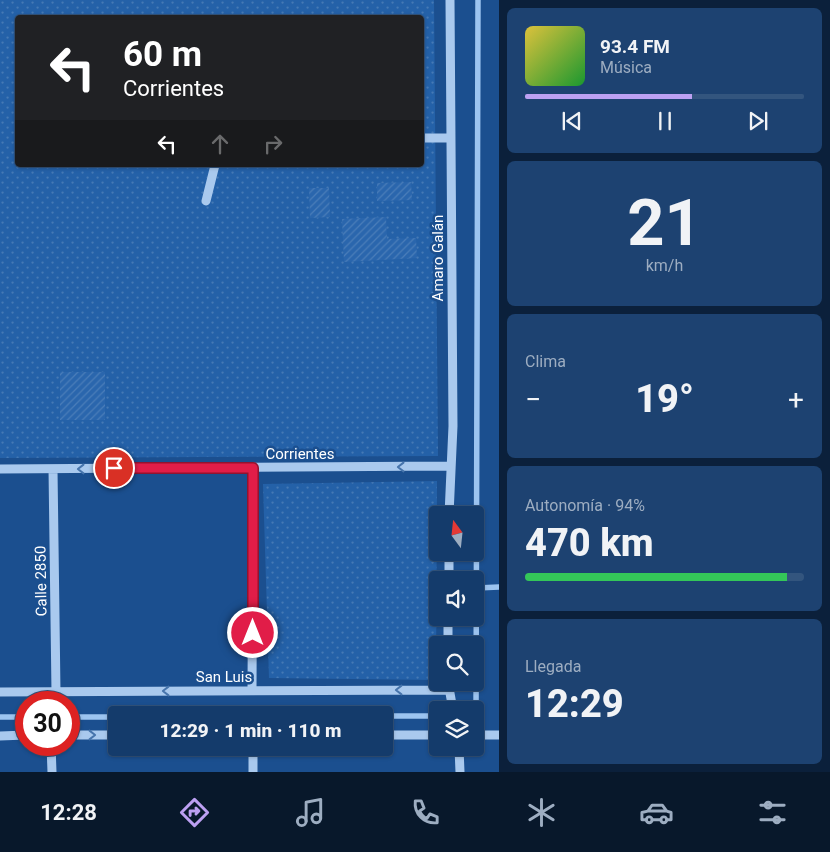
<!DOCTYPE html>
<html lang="es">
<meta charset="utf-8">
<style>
:root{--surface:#143b6b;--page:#1d4271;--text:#f1f3f6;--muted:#9dadc1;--line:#33557e;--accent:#bca0f2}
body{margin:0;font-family:Roboto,sans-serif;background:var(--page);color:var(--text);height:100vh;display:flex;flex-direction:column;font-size:19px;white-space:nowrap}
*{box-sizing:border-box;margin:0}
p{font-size:16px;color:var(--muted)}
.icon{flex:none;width:28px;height:28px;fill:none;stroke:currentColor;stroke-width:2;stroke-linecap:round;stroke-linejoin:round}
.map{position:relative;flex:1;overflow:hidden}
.panel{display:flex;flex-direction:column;gap:8px;padding:8px;background:#0b203b;width:331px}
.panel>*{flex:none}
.hud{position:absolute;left:15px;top:15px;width:409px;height:152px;border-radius:5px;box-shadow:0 1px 4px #0004,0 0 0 1px var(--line);background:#202124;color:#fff;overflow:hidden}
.needle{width:32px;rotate:345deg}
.controls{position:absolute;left:429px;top:506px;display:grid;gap:10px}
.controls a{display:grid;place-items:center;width:55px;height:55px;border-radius:5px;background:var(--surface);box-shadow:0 1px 4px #0004,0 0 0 1px var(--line);font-size:25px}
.speed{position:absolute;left:15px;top:691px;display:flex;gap:10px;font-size:25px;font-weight:700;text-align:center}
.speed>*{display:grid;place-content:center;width:65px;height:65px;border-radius:50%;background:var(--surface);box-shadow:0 1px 4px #0004,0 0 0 1px var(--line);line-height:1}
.speed .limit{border:8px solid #d22;background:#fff;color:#111}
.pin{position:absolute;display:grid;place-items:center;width:42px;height:42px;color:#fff;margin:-21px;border:2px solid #fff;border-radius:50%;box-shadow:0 1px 5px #0007}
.me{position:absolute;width:55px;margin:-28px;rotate:0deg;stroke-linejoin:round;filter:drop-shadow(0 0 4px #0008)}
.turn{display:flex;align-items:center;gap:18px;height:105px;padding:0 25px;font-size:22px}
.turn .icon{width:65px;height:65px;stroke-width:2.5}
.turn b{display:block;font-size:35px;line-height:42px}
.lanes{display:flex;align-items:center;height:48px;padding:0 25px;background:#0003;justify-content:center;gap:25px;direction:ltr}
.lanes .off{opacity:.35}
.big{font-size:38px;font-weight:800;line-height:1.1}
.panel .card{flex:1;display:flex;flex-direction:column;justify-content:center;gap:8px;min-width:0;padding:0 18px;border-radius:8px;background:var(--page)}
.panel .dial{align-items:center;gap:0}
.dial b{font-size:65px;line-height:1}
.song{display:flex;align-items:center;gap:15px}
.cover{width:60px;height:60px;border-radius:8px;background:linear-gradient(135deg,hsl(50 70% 55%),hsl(130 70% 35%))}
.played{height:5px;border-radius:2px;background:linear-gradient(90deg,var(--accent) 60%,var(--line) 60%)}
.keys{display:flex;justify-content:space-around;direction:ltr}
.heat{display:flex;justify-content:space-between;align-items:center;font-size:28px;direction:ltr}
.charge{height:8px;border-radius:4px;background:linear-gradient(90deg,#34c759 94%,var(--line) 0)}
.trip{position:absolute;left:108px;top:706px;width:285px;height:50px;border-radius:5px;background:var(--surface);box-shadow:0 1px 4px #0004,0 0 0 1px var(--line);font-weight:800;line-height:50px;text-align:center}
.menu{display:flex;height:80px;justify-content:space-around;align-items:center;background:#08182b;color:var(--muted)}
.menu .icon{width:35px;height:35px}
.menu .active{color:var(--accent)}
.menu b{font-size:22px;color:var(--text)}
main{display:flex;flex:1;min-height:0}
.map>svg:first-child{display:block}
</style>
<main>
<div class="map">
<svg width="499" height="772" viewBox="0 0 499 772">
<defs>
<pattern id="grass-dots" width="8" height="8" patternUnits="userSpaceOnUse" patternTransform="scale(1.25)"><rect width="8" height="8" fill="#2461a8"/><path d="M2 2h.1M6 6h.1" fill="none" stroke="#4579b5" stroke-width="1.8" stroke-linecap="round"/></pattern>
<pattern id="building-hatch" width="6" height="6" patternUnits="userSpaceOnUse" patternTransform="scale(1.25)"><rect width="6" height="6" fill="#2a66ad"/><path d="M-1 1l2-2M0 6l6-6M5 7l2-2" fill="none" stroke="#4a7db9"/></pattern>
</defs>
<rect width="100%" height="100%" fill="#1b4f8f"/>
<!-- grass -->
<path fill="url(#grass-dots)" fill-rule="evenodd" d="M0,0H434L438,456L0,458ZM18,18H421V165H18Z
M437,481L436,680L269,678L263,484Z"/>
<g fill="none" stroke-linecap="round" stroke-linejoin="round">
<!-- stream -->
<path stroke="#9cc4f0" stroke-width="5.5" d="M477,588L499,587
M476,715L478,0
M384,716H429
M0,717H26
M69,717H116"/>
</g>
<!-- building -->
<path fill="url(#building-hatch)" d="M411,182L412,200L377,201V183Z
M309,188H329L330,217L310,218Z
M386,217L387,239L416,238L417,258L344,262L342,219Z
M60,372H105V420H60Z"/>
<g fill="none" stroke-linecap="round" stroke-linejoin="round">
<!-- minor -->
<path stroke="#a9c9ee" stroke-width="9" d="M421,138H450
M206,201L215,165
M0,469L450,466
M53,469L56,692
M449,515L453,426L450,0
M449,580V552
M448,645V618
M448,682L453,710
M252,691L253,468
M0,692L448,690
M69,735H116
M384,735H438
M475,735H499
M0,736L26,735
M51,745L52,772
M459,748L460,772
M253,772V748"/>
</g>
<!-- one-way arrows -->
<defs><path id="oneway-chevron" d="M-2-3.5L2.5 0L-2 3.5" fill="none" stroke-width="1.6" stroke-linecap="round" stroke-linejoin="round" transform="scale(1.25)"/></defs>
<g stroke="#4674ac">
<use href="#oneway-chevron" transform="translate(401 467) rotate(180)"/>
<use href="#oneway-chevron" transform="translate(81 469) rotate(180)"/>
<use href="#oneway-chevron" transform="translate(399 690) rotate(180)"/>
<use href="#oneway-chevron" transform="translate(166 691) rotate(180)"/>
<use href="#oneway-chevron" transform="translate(92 735)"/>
</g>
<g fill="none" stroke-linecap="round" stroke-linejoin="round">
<defs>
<path id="route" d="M114,468H253V633"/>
</defs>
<!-- route casing -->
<use href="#route" stroke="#92132f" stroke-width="12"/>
<!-- route -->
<use href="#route" stroke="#e11d48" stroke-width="9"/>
</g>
<g text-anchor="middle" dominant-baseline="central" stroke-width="5" stroke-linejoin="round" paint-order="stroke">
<!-- street labels -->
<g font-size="15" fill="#fff" stroke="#1b4f8f">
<text transform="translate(438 258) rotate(-90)">Amaro Galán</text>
<text x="300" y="454">Corrientes</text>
<text transform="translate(41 581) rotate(-91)">Calle 2850</text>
<text x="224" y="677">San Luis</text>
</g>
</g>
</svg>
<div class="controls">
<a><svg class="needle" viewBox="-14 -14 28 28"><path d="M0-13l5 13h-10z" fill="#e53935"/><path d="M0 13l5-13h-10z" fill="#9dadc1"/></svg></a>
<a><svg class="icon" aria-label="sound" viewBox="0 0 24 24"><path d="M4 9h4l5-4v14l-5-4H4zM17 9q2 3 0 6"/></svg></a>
<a><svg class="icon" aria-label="search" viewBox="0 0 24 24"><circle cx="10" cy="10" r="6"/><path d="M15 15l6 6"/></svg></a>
<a><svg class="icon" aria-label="layers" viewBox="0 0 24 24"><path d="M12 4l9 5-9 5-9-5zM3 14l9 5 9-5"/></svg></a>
</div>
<div class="speed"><div class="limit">30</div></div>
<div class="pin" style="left:114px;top:468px;background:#d93025"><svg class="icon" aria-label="arrive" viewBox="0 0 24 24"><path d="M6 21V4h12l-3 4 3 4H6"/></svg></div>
<svg class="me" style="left:253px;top:633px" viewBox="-20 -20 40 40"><circle r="17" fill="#e11d48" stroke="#fff" stroke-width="3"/><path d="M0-11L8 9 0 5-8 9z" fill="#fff"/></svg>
<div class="trip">12:29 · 1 min · 110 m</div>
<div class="hud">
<div class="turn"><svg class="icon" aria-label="left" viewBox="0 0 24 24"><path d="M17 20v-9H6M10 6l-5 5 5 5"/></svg><div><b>60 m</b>Corrientes</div></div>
<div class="lanes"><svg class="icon" aria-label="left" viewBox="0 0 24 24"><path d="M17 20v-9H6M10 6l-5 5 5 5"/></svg><svg class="icon off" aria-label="ahead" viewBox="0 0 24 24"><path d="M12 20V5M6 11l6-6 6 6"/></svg><svg class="icon off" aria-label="right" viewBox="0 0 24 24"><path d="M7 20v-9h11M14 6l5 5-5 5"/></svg></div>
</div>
</div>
<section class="panel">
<div class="card">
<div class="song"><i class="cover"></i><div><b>93.4 FM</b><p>Música</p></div></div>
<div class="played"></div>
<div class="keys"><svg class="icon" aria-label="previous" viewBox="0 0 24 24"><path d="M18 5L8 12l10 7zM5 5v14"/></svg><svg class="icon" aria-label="pause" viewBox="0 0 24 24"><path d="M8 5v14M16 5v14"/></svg><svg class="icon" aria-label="next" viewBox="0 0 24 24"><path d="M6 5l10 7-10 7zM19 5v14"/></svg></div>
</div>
<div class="card dial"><b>21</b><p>km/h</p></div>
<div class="card"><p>Clima</p>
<div class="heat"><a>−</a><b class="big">19°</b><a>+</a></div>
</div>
<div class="card"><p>Autonomía · 94%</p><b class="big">470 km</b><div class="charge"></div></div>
<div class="card"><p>Llegada</p><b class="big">12:29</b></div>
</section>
</main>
<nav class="menu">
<b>12:28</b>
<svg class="icon active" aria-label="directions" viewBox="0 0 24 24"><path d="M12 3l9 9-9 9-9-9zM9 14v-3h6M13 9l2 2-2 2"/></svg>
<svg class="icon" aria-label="music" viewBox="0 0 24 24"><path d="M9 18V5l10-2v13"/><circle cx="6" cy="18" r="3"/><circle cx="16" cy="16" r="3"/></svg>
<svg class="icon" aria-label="phone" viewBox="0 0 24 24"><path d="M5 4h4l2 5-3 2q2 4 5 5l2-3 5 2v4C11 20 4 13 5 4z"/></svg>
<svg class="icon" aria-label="climate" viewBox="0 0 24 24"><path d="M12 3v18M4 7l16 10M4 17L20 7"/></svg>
<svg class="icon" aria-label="car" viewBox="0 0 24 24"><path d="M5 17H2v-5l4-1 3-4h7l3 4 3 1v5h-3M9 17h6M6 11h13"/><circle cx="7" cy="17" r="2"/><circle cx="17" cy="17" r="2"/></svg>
<svg class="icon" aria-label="filters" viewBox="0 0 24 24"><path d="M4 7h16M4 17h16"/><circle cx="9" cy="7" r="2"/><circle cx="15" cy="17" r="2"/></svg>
</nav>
